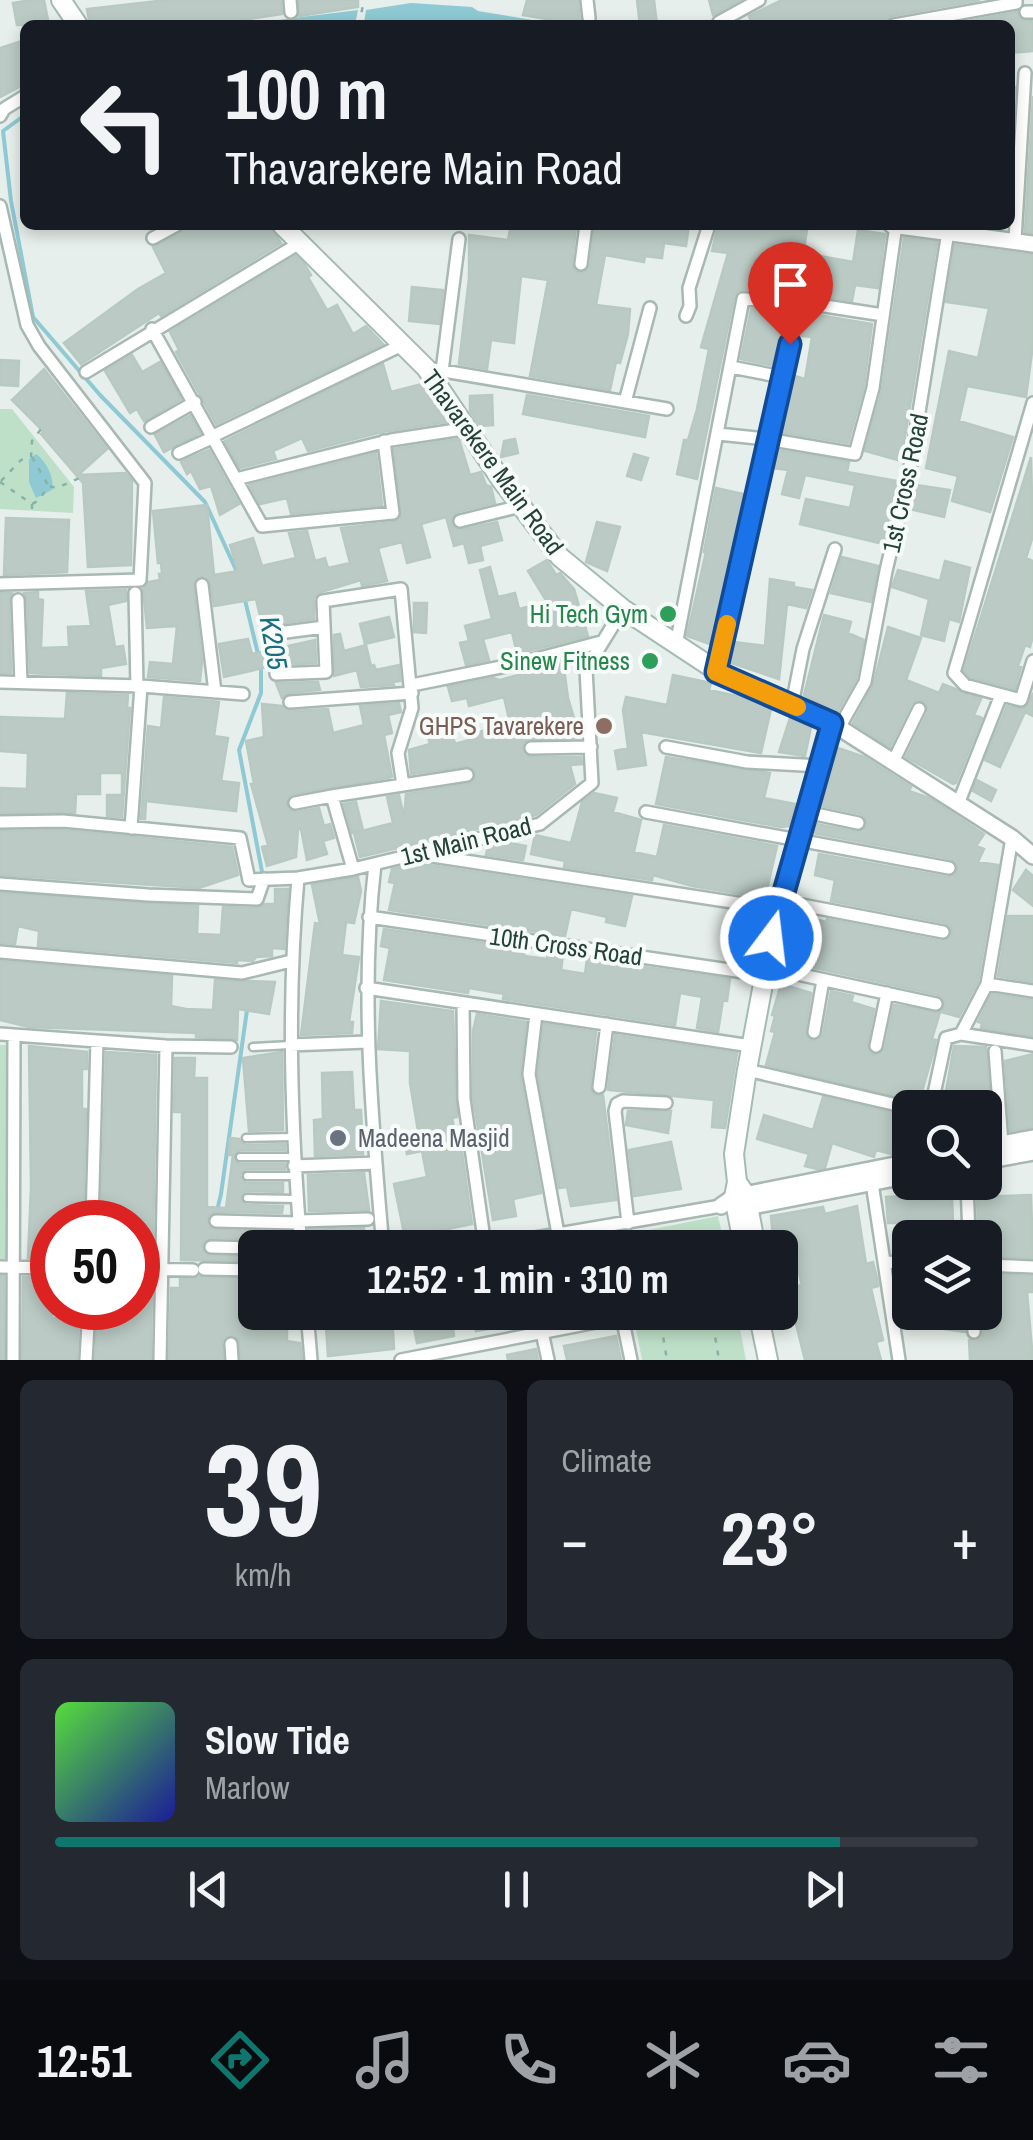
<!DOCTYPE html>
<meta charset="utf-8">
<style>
:root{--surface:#171b24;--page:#242831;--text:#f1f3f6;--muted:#9ea1a6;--line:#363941;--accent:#0f766e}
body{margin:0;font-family:"Archivo Narrow",sans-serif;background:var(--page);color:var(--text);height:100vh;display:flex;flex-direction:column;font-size:38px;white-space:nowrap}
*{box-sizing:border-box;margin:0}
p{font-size:32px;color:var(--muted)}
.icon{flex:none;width:55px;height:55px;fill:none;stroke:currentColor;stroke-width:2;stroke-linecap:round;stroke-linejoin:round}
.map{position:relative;height:1360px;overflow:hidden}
.drawer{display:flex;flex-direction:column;gap:20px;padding:20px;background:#0d0f14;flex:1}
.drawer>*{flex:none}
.hud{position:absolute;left:20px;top:20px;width:995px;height:210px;border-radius:15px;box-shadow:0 5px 15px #0003;background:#171b24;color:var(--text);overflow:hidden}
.buttons{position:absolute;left:892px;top:1090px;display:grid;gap:20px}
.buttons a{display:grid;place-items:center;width:110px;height:110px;border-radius:15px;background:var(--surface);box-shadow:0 5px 15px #0003;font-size:50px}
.speed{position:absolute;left:30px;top:1200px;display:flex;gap:20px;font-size:50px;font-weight:700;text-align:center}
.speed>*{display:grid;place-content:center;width:130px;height:130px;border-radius:50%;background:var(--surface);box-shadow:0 5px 15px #0003;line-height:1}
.speed .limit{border:15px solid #d22;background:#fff;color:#111}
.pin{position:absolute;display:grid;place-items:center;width:85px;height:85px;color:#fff;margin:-102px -42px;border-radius:50% 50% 50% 0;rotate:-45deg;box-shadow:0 0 10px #0007}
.pin .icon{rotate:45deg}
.me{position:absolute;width:110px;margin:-55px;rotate:15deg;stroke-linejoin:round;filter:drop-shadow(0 0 8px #0008)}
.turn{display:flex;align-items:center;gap:35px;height:210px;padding:0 40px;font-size:45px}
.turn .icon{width:130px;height:130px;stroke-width:2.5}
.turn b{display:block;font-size:70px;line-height:85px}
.big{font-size:75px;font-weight:700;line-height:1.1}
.drawer .widget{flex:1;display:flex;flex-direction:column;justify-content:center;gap:15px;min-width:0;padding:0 35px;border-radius:15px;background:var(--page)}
.drawer .dial{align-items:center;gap:0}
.dial b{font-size:130px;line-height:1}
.song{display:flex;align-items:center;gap:30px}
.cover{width:120px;height:120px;border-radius:15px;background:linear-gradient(135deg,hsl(110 70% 55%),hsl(240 70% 35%))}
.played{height:10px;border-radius:5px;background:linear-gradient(90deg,var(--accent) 85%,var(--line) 85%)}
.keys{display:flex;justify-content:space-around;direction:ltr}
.heat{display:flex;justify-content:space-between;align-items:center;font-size:55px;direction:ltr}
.drawer .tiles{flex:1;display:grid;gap:20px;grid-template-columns:1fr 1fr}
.widget:last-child{grid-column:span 2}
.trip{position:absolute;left:238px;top:1230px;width:560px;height:100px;border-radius:15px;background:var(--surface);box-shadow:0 5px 15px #0003;font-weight:700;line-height:100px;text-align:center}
.tabs{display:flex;height:160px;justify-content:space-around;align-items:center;background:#090b0e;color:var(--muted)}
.tabs .icon{width:70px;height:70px}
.tabs .selected{color:var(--accent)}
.tabs b{font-size:45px;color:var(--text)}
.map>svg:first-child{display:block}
</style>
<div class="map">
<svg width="1033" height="1360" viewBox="0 0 1033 1360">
<rect width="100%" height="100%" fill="#e6efeb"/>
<!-- green -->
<path fill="#bfe0c8" d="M0,409H12L74,487L73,513L0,509Z
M0,1045H8L9,1260H0Z
M718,1216L725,1247H621L619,1236Z
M633,1313H737L746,1360H642Z"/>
<!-- water -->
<path fill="#8ec9d4" d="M411,3L472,7L478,11L563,25L364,23L366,10Z
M358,10L355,25H239Z
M36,454C46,461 55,478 52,490L36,498L29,482V459Z"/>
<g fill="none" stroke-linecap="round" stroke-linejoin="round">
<!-- stream -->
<path stroke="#8ec9d4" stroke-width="4" d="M25,115L3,131L11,201L33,317L100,395L205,502L237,572
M245,600L258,654
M261,668V693L239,750L263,877
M200,1281L221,1194L247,1010"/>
</g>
<!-- building -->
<path fill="#bbcac4" stroke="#b8c9c2" stroke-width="2.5" d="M31,0H44L49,25H17L13,3Z
M167,0H281L282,14L209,25H90L87,9Z
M299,0H358V7L299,16Z
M527,0H578L580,25L523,15Z
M637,0H654L657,25H640Z
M709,0H740L713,15Z
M782,0H980L892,16L886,21L864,25H752L749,16Z
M1017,12L1022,20L1033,21V51L1010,53V25H947Z
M25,40V84L0,97V48Z
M1010,86L1015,87L1010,167Z
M1033,96V233L1025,232Z
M186,225H270L281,243L161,316L159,313L81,364L64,343L138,289L166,273L153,247L181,233Z
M511,225L576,227L572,264L575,271L581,273L590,266L595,225H689L686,246L664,243L662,258L645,256L644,262L605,255L596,305L630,309L628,334L620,363L616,362L610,390L530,376L548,280L521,276L514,343L491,340L487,369L459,364L469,278V235L508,240Z
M718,225H768L807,230L803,253L853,262L858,230L885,234L878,288L855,285L852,301L804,293L808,273L782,269L783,264L754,260L747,290L738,291L734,297L697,479L677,474L684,440H688L697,409L709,349L701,347L728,253L712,251Z
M904,238L937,242L901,461L865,451L882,390Z
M955,245L1033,255V345L1026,397L967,386L959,421L1013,437L990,512L952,501L958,476L926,468L949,351L978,358L989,308L946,302Z
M296,256L305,265L311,275L308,277L327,310L337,305L353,334L366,326L383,344L216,424L176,352L179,350L170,332Z
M412,287L443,290L439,324L409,321Z
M751,309L787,312L775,366L741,359Z
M806,313L872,324L864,386L848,443L780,432L792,375L805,379L812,337L801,336Z
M132,355L142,372L160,362L181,399L144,421L137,409L130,413L105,371Z
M0,360L19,361L18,386L0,385Z
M383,364L391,392L422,384L446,422L382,432L308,451L302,438L273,451L276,459L240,468L225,441Z
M44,369L107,449L78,475L125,473L132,481L131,565L88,567L83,483L41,434L44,432L12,400Z
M492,395L493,425L480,426L470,411V396Z
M527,395L649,416L645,437L523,414Z
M190,416L200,433L164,452L155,435Z
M459,439L470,475L481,472L486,485L491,487L495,503L457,512L451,522L454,528L461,530L497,522L502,540L480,546L483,560L469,563L464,543L454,546L446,517L421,524L430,557L407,563L402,542L378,548L387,581L362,586L361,580L321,592L314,598V619L270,625L263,629L256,599L214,606L210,580L200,576L193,585L202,662L200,681L148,677L150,662L173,664L177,626L147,628L143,589L149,582L160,580L159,574H162L161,563H158L153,511L207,505L214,575L238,571L230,545L253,538L262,566L266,565L296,558L289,533L307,531L315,561L325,558L328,568L350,563L341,528L394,522L401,518L394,449Z
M515,439L518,453L501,457L504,441Z
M209,450L239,504L220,515L211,486L200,489L191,471L187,474L181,462Z
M776,450L849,462L847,472L897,481L883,544L800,524L806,499L850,508L855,485L805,475L799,498L782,494L788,470L772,468Z
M376,453L382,505L291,514L287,498L260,504L250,485Z
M634,454L648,458L641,480L627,476Z
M1031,457L1033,536L1026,558L1033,561V636L1030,647L1025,645L1018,666L1021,667L1015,689L970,677L964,671Z
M916,485L950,490L944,517L910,509Z
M716,488L747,495L713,645L687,636L706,552H704Z
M6,518L69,520L67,572L4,575Z
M597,522L620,527L607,571L586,562Z
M842,557L878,566L871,602L831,593Z
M547,560L556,575L560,573L574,589L588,636L517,654L512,632L483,639L489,660L466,665L460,643L469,641L465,626L492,619L480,570L490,567L498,597L515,593L519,609L547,602L528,571Z
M945,561L970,568L959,622L949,619L944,641L921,635L929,599L892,587L898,570L940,581Z
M770,579L794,583V587L812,590L806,608L787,604L779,679L728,662L733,642L765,646Z
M126,590V601L108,605L115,647L123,646L126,664L101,668V676L30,673L27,600L24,593L38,592V599L43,600L41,648L69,647L68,627L91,626L86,591Z
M0,593H12L9,600L11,673H0Z
M414,603H427L426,633L414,632Z
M824,615L851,622L848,633L864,640L856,679L837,712L804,695Z
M389,617L394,637L365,644L360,624Z
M888,627L921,638L906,680L939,693L943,684L981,699L974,715L982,718L956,783L953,784L906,757L928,712L924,701L917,700L911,704L890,747L853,723L873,686Z
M340,634L344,651L366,645L371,666L374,665L376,670L399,665L400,681L393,682L394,685L361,687L357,670L334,676V635Z
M248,639L252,654L315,640L316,663L276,665L224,677L219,644Z
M563,662L568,698L580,738L530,739L523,743L522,749L531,757H581L582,764L570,765L575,784L536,815L360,857L354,833L393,823L387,797L399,795L404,818L406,794L468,784L475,779V770L467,766L411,774L409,750L430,744L428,737L436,735L433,723L449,719L455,744L476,738L475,733L510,724L504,697L469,706L467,698L452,701L448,687L493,678L500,680Z
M673,675L711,683L709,690L746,698L771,709L761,753L641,732L646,765L618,769L615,751L628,748L623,710L626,697L667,705Z
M318,682L320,690L289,693L282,698L276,683Z
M67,693L128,695L127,708H130L122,817L107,816V795H122V773H100V794H76L75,813H0V788L27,789L28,753L0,751V717L65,719Z
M1033,694V716L1025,712L1000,767L985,760L1007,706L1024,709Z
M164,697L219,702L214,736L228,738L221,781L239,783L236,811L146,801L145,819H141L148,726L161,728Z
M399,703L401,712L388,715L392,733L384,735L392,777L290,795L286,804L289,810L296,812L319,808L324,826L330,824L334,838L323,841L327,854L307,860L301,829H298L296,857L267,866L262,847L268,845L251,784H254L246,741L264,737L262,704L282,706L290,711L328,709L333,733L364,725L360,706Z
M790,718L811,727L805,756L779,752Z
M838,748L864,757L911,787L909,791L929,798L984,834L976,846L984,849L978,862L998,865L978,981L959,1017L941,1012L945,1002L938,995L788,962L795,940L787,938L794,913L826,922L827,919L941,941L952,935L951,928L945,923L831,901L835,880L815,875L819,854L947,877L955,875L958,869L951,859L813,833L816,824L857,832L867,826L866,819L861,814L822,806Z
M666,757L770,773L764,798L795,804L789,826L781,827L656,804Z
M977,780L996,790L991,801L973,791Z
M594,793L617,798L613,812L641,820L634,852L657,857L664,825L777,846L765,898L692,886L653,875L652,880L564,867L565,861L531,854L535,835L571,843L582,802Z
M356,802L363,830L352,833L344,804Z
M63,830L232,847L238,875L199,888L0,875V831Z
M506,842L526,846L523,860L486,855L488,846Z
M416,863L632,896L625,926L606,922L607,917L571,909L565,936L389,910L395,883L389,882L392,869Z
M1026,870L1033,876V906L1013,890Z
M358,877L361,891L354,923L346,922L342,955L359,957L349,1022H353L352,1033L301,1035L315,923L320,924L312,885Z
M275,889H288L284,949L272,948V956L256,957L253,961L237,960V963L38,946L39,931L18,926L15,944L0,943V893L198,906L197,934L221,935L223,907L257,908L265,904H275Z
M1008,916H1033V982L998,976Z
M384,929L525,949L524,956L547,959L548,953L563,955L561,970L585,974L587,959L730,979L727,1001L723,1000L718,1032L697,1028L702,997L680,993L675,1025L503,999L504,994L469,988L468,993L384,980L390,948L381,946Z
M0,961L172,976L171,1006L186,1009L213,1010L215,980L275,982L269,1014L238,1009L237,1040L196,1037V1033L29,1027L0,1020Z
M781,984L811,993L805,1031L811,1041L818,1040L823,1035L831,991L853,996L851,1002L874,1009L867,1045L869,1052L875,1055L885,1049L894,1005L940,1012L932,1039L936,1040L934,1050L919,1102L766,1065L775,1032L771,1031L775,1016L772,1015Z
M992,994L1033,1000V1036L981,1028L982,1023L978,1022Z
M381,1001L453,1011L457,1117L452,1118L458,1146L461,1145L472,1224L405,1238L394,1184L427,1177L422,1151L407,1154L403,1134L418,1131L410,1083V1051L378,1049Z
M477,1014L526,1022L520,1075L541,1193L513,1199L516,1216L493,1220L473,1098V1031Z
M544,1024L596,1032L590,1087L594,1095H603L616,1200L571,1206L567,1187L559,1188L538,1074Z
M615,1035L737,1053L725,1128L712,1127L714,1100L608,1090Z
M29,1046L87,1052V1069H82V1109H86L83,1222H52V1259L28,1258L31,1187Z
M954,1046L986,1047L992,1133L985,1135V1108H943Z
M106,1052L156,1055L153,1251L138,1250V1222H101Z
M282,1052L283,1130L249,1131L243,1058Z
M1033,1054V1127L1010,1131L1005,1061Z
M175,1058H195L194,1078H207V1207L226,1208L233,1155H229L230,1138L239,1139L245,1145L285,1144V1150H240L233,1156L239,1164H285V1169H246L240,1175L246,1183H283V1192L246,1191L240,1199L246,1205L283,1206L282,1213L215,1212L208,1217V1226L216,1230L288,1232L287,1247L264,1246L255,1239L210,1238L202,1246L207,1255L255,1257V1261L181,1260L182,1112H174Z
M352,1072L354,1110H361L363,1154L315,1156L314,1120L323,1119L322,1073Z
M823,1097L909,1117L900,1146H894L891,1154L876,1150L874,1157L832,1143L825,1168L817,1169L805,1166L809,1154L757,1139L764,1115L813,1130Z
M628,1111H671L668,1133L626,1125Z
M671,1142L681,1189L634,1196L629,1150Z
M364,1173L369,1210L309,1211L308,1175Z
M921,1195V1200L952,1198L953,1223H959L960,1236L910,1238V1253H899L898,1223H888L886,1197Z
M1031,1195L1033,1258L985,1256V1234H978L977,1197Z
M857,1206L866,1264L873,1262L877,1279L878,1286L871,1288L883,1340L876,1342L881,1360H805L787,1288L802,1285L793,1249L780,1252V1248H774L771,1216L823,1207L825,1214Z
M364,1228L365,1248H310L309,1230Z
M985,1274L1033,1276V1292H1027L1033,1360H970L969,1340H978L983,1332Z
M0,1276H4V1360H0Z
M23,1277H52V1318H79L77,1360H22Z
M199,1277L255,1279V1312H287V1341L300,1343L302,1360H241L239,1340L231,1335L222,1341L223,1360H169L171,1288H180V1279Z
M138,1278L152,1279L151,1360H95L98,1308H138Z
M325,1312L392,1313L394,1349L328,1356Z
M411,1312H550L551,1318L476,1331L475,1322L453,1327L454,1336L417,1343Z
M910,1312H964L965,1332L909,1324Z
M616,1336L621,1360H567L564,1346Z
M536,1349L538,1360H508L507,1355Z"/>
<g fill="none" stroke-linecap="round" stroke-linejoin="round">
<defs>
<path id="service" d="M253,1047L290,1045
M246,1138L293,1137
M240,1157H293
M247,1176H295
M247,1198L296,1199"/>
<path id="minor" d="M290,0L291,12
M587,0L589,18
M1026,12H1033
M719,22L759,0
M894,25L1016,3V0
M0,116L4,109L25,96
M0,206L27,325L39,346L145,483L140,580L0,584
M153,238L177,225
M1015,240L1025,73
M581,264L586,225
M686,316L690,306L689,288L709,225
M152,329L262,526L393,513L384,441
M731,367L782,377
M426,368L667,409
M442,371L459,239
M86,372L298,244
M625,402L650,308
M1033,403L954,673L965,685L1021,700L1033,661
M151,427L195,402
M718,434L767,439L855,454L873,388L896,225
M213,436L404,344
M179,453L214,437
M236,479L391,440L469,428
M460,521L521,506
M202,585L215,692
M135,593L137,687
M18,600L21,683
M271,634L324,627
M676,645L743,299L799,302L883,315
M717,671L799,302
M276,674L326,672L323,601L401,589L412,708L398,753L403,785
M0,682L141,686
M412,685L521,663L601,642
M290,702L412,693
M792,705L803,649L835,549
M839,728L865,682L886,571L910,468L948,232
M666,747L747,762L820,766
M531,748L591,747
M893,762L919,709
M295,803L332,796
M958,804L1001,695
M646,812L949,868
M806,812L858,823
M0,822L63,821L240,838L249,880L298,878L353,869L540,824L592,783L586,669L623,609
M131,828L141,686L243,694
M426,855L777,909
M375,864C360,993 372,1119 383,1248
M353,869L332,796L467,775
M298,878C287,1004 291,1122 301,1248
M0,884L148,895L257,899L264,879
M781,901L943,932
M369,917L764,975
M0,952L242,973L291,961
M765,967L936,1004
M987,984L1033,991
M366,988L751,1046
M463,1003L464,1099L485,1246
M536,1014L529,1074L558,1234
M814,1032L823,980
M0,1034L166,1046L231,1047
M961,1034L1033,1045
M290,1045L367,1042
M876,1046L887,993
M995,1051L1002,1144
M747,1070L910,1108
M599,1087L607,1024
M931,1108L946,1038L961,1034L987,984L1012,838
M294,1166L376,1163
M967,1182L969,1238
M872,1183L899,1360
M216,1221L299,1223
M299,1221L368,1219
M92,1222L97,1041
M628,1223L615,1111L617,1104L623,1101L666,1103
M604,1227L608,1248
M211,1247L255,1248
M477,1248L721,1206
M884,1262L910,1263
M985,1265L1033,1267
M0,1267L52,1268
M138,1269L193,1270
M204,1269L255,1270
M307,1312L311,1360
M621,1312L631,1360
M973,1312L974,1332
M542,1332L548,1360
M231,1344L232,1360
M13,1360L14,1035
M86,1360L89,1308
M160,1360L166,1046
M401,1360L622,1317"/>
<path id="tertiary" d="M892,225L1033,244
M832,723L1012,838L1033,856
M985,1147L1033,1138
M985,1161L1033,1152
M721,1206L734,1197L910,1162
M737,1209L910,1175"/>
<path id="secondary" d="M61,0L78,25
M282,225L426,368L502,481L560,557L623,609L717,671L832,723L777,909L747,1070L734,1154L737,1182L734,1197L744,1248
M737,1182L746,1195L756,1248
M758,1312L768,1360"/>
</defs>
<!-- service casing -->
<use href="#service" stroke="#a8b8b2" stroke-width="11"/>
<!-- minor casing -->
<use href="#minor" stroke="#a8b8b2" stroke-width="16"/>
<!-- tertiary casing -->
<use href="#tertiary" stroke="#a8b8b2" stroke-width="20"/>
<!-- secondary casing -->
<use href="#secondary" stroke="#a4bbb3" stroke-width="22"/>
<!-- path -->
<path stroke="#86b3a5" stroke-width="2.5" stroke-dasharray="5 8" stroke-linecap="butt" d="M359,25L364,0
M32,457L48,485
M1,481L21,460L31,457L32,441L44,425
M0,482L32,504L38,501L49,486L57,488L84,476
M32,504V517
M646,1231L648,1248
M659,1312L667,1360
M711,1312L719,1360"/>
<!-- service -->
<use href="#service" stroke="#fff" stroke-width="6"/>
<!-- minor -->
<use href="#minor" stroke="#fff" stroke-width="11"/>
<!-- tertiary -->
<use href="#tertiary" stroke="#fff" stroke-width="15"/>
<!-- secondary -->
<use href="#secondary" stroke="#fff" stroke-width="18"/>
</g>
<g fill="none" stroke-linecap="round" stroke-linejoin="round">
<defs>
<path id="route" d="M771,938L832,723L716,672L790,344"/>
</defs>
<!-- route casing -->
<use href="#route" stroke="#114b97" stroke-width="25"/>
<!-- route -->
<use href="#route" stroke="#1a73e8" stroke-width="18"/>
<!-- slow -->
<path stroke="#f59e0b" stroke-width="18" d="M727,624L716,672L797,707"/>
</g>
<!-- markers -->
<g fill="#2e9e5b" stroke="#f7fbf9" stroke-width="4">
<circle cx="668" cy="614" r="10"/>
<circle cx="650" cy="661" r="10"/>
</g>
<circle fill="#8d6e63" stroke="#f7fbf9" stroke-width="4" cx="604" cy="726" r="10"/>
<circle fill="#6b7280" stroke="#f7fbf9" stroke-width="4" cx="338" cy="1138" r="10"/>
<g text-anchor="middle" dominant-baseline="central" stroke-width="8" stroke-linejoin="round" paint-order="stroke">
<!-- street labels -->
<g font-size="25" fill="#24423a" stroke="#f7fbf9">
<text transform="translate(493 462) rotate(54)">Thavarekere Main Road</text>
<text transform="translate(905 483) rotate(-78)">1st Cross Road</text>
<text transform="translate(466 841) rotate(-14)">1st Main Road</text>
<text transform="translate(566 946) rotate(8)">10th Cross Road</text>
</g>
<!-- leisure labels -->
<g font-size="25" fill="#27864d" stroke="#f7fbf9" text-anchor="end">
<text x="648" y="614">Hi Tech Gym</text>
<text x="630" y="661">Sinew Fitness</text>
</g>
<!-- education labels -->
<g font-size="25" fill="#785e54" stroke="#f7fbf9" text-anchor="end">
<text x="584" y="726">GHPS Tavarekere</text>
</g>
<!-- worship labels -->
<g font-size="25" fill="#5b616d" stroke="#f7fbf9" text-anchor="start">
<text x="358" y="1138">Madeena Masjid</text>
</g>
<!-- water labels -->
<g font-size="28" font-style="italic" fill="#1c6f80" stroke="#f7fbf9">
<text transform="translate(274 643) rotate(80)">K205</text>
</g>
</g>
</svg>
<div class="buttons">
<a><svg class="icon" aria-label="search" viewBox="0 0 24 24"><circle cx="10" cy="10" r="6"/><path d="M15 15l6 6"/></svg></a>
<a><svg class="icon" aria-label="layers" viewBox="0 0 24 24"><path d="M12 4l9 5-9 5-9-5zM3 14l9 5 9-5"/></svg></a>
</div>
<div class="speed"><div class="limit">50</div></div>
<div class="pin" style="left:790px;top:344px;background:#d93025"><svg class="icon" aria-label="arrive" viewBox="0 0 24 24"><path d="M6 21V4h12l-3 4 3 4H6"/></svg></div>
<svg class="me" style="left:771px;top:938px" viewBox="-20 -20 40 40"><circle r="17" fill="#1a73e8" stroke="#fff" stroke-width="3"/><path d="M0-11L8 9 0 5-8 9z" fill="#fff"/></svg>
<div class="trip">12:52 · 1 min · 310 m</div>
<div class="hud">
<div class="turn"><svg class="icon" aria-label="left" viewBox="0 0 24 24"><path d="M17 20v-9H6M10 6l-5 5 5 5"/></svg><div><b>100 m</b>Thavarekere Main Road</div></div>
</div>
</div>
<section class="drawer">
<div class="tiles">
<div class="widget dial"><b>39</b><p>km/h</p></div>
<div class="widget"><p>Climate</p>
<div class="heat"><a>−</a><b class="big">23°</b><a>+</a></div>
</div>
<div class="widget">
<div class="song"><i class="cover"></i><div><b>Slow Tide</b><p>Marlow</p></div></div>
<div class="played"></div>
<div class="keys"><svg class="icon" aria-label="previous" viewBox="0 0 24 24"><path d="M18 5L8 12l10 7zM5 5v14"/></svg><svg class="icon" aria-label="pause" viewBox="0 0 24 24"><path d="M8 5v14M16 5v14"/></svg><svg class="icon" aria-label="next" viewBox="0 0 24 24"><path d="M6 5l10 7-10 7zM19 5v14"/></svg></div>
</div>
</div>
</section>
<nav class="tabs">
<b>12:51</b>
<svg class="icon selected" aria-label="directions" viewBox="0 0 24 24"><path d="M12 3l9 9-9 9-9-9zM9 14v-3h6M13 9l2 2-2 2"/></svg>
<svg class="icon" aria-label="music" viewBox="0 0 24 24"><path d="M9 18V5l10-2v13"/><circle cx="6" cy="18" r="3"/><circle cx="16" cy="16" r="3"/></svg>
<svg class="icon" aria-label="phone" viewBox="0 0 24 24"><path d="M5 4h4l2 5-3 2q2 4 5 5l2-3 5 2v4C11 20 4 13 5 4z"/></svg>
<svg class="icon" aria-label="climate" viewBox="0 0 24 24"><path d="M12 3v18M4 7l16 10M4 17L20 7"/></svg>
<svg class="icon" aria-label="car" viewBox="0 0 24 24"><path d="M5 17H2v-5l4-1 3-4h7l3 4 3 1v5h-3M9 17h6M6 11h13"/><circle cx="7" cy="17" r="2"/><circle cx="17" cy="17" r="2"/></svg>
<svg class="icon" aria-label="filters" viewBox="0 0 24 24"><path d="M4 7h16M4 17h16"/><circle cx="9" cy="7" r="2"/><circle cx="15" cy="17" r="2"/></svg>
</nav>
